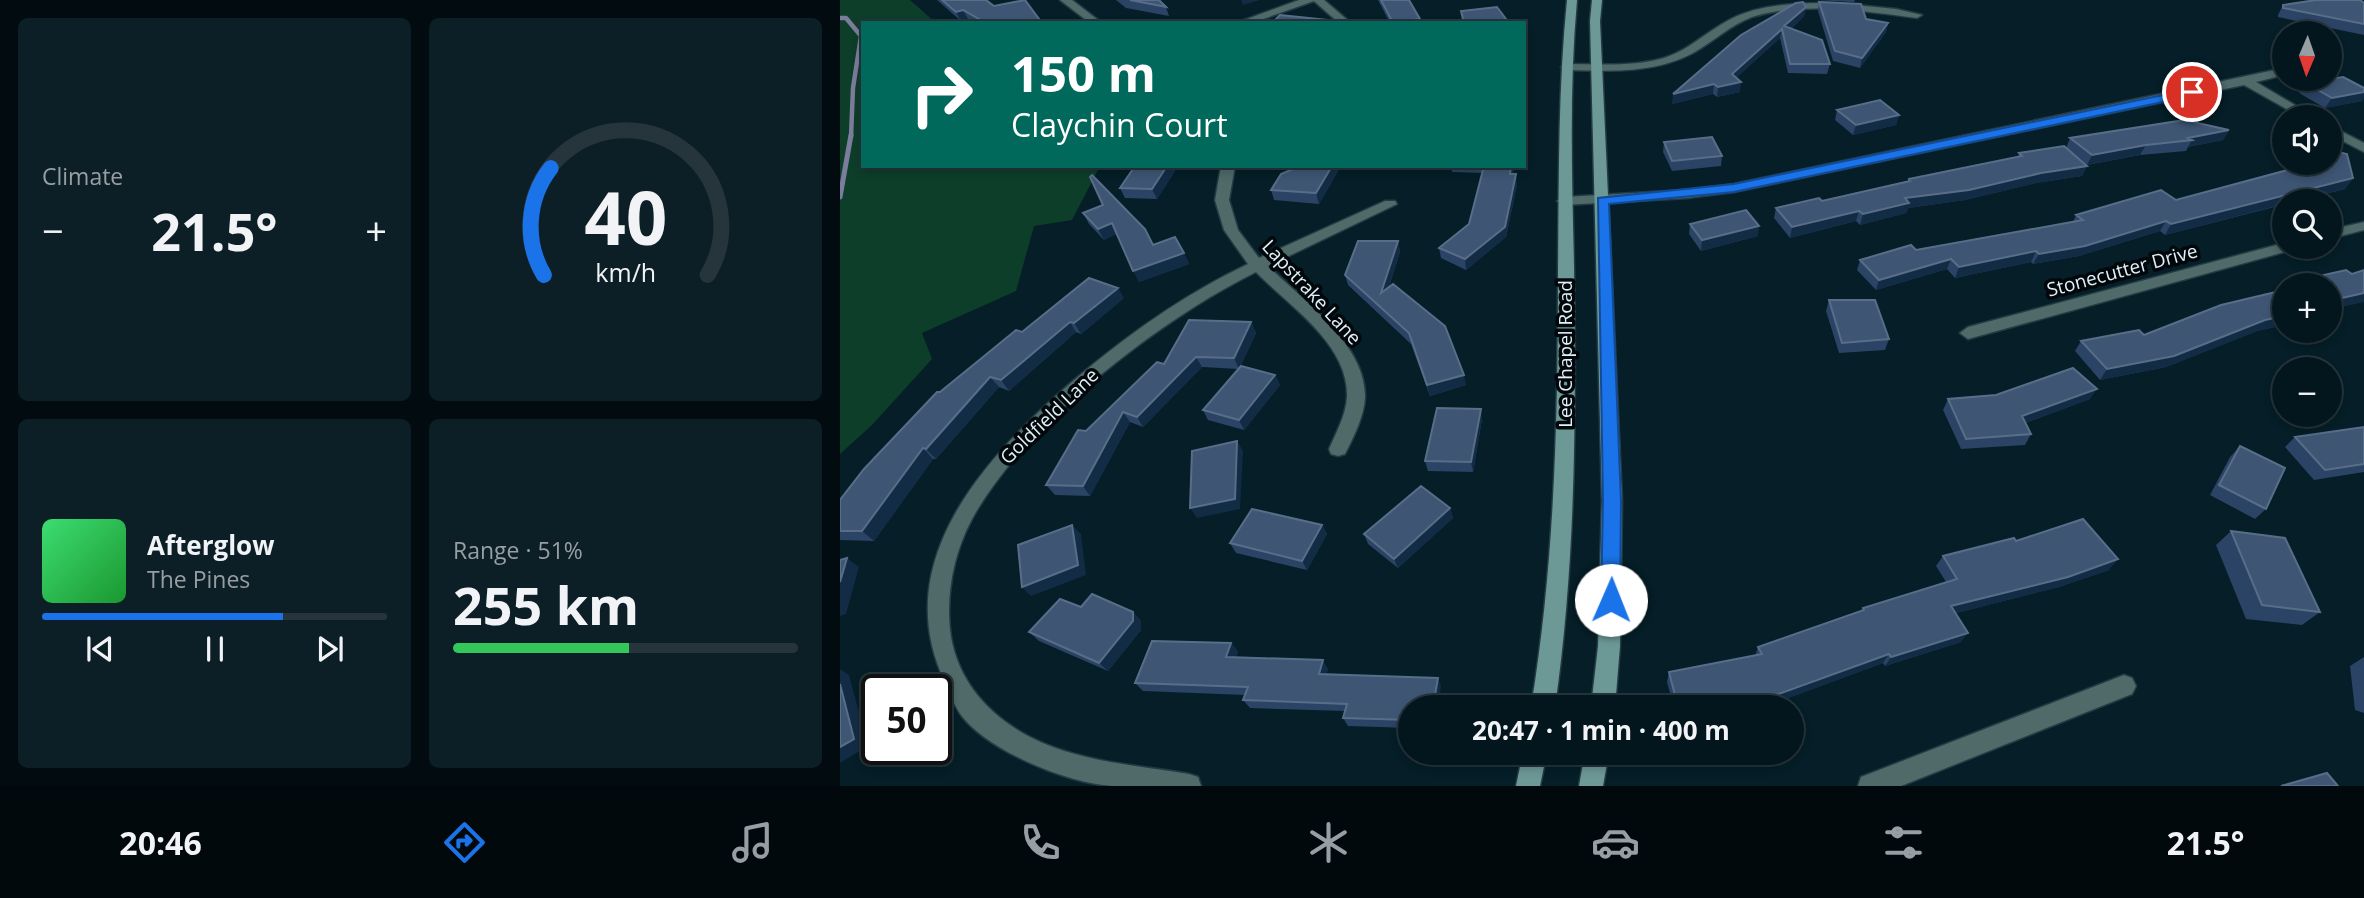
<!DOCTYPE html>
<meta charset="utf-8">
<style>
:root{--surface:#04161d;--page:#0d1f26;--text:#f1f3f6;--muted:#979fa4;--line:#25353b;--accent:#1a73e8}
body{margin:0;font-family:"Open Sans",sans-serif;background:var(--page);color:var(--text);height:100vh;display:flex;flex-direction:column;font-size:26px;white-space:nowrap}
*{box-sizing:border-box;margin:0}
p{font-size:23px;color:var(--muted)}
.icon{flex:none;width:38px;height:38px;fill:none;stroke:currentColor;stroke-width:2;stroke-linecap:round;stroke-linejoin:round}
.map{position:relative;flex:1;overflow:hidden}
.side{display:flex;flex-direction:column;gap:18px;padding:18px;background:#020c10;width:840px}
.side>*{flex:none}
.hud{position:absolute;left:21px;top:21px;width:665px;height:147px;border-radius:0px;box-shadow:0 4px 10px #0003,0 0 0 2px var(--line);background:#00695c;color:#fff;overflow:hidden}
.needle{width:46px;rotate:182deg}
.controls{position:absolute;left:1432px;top:21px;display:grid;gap:14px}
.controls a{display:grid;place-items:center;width:70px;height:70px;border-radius:50%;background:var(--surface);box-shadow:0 4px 10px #0003,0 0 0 2px var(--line);font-size:35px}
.speed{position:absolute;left:21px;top:674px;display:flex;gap:14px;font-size:35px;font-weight:700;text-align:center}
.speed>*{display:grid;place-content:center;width:91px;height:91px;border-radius:50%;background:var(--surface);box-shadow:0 4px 10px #0003,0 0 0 2px var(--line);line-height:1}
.speed .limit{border:4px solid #111;border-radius:10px;background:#fff;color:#111}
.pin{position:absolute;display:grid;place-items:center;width:60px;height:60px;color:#fff;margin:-30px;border:4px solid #fff;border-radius:50%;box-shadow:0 2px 7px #0007}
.me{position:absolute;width:77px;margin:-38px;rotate:1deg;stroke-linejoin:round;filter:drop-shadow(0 0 5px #0008)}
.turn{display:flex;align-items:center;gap:24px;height:147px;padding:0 35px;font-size:32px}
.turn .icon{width:91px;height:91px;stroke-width:2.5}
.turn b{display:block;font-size:49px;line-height:60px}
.big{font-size:52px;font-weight:700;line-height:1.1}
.side .card{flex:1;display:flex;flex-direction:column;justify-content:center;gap:10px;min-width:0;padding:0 24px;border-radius:10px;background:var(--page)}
.side .dial{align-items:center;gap:0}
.dial svg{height:182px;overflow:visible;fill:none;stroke:var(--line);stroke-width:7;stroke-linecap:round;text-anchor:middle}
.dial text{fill:var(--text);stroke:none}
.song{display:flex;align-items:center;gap:21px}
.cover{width:84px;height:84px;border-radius:10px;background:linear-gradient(135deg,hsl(140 70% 55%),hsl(130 70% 35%))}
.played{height:7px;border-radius:4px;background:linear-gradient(90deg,var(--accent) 70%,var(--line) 70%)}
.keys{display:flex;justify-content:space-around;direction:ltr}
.heat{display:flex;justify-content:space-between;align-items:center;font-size:38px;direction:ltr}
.charge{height:10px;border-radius:5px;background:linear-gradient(90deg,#34c759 51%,var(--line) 0)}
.side .tiles{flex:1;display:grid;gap:18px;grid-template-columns:repeat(2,1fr)}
.trip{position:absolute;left:558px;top:695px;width:406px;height:70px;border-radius:35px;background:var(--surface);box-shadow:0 4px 10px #0003,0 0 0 2px var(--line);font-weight:700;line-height:70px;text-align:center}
.tab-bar{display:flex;height:112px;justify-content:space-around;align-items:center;background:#02090c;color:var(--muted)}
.tab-bar .icon{width:49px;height:49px}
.tab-bar .active{color:var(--accent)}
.tab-bar b{font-size:32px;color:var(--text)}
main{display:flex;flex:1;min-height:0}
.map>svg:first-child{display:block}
</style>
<main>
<section class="side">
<div class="tiles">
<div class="card"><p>Climate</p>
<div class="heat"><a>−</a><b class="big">21.5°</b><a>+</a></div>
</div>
<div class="card dial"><svg viewBox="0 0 100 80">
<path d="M14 69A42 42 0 1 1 86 69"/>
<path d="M14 69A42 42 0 0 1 17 22" stroke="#1a73e8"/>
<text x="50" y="56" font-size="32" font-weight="700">40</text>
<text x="50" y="72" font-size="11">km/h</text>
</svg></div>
<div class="card">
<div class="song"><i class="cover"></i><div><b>Afterglow</b><p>The Pines</p></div></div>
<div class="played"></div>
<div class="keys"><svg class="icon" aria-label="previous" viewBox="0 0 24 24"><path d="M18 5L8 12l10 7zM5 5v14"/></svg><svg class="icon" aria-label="pause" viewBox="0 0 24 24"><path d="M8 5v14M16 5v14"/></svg><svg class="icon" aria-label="next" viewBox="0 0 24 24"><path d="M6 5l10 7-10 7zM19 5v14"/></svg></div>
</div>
<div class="card"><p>Range · 51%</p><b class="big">255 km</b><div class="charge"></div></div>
</div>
</section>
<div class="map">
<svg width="1524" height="786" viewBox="0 0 1524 786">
<rect width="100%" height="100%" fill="#051e27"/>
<!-- green -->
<path fill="#0d3e29" d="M0,0H70L96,23H23V166H260L232,220L194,226L176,291L82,333L92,359L32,425L0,454Z"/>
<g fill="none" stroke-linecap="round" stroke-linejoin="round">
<!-- stream-far1 -->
<path stroke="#7c7d9d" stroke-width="4.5" d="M0,18H6L21,36L13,88L11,137"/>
<!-- stream -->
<path stroke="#7c7d9d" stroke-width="5" d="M0,197L11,135"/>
<defs>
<path id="street" d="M220,0H232L262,23H250Z
M459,0H484L511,23H499L474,1L412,23H396Z
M995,3L1056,9L1082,15L1077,18C1024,11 964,1 912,17C890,25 873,42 853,53C814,74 769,71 727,70L721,67L727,64C759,64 793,67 824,58C849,50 866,32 889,20C920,3 960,3 995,3Z
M1444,68V75L1416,82L1475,117H1461L1404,85L894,192L847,198L724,205L717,201L724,197L847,190L894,184Z
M1489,125L1524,143V152L1489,134Z
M381,166H395L389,200L398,230L419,258L545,201H555L557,204L428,266C462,299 527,345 525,398C524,417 513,438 505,454L498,456L491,454L489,449C496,433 506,415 507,397C509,344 449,306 416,272C319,320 184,424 132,519C113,554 105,598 111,637C119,683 150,716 190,737C239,762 296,765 349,774L358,777L361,786C332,786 301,786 272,786C227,783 148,751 121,715C114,705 110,693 105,682C47,561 147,455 233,381C287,335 343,295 408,264L384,230L375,200Z
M1524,222V230L1489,239V230Z
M1444,243V247H1454L1452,250L1128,339L1120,333L1128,327Z
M1284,675L1292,678L1296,686L1292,694L1061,786H1018L1021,777Z"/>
<path id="secondary" d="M727,0H737C729,89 732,177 734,266C736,414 736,561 715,707H691C715,562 718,416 718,269C719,179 718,90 727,0Z
M752,0H762L760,21L782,501L780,646L775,707H751L758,646L762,501L750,21Z
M683,752H707L700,786H676Z
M745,752H769L763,786H739Z"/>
</defs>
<!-- street casing -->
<use href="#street" stroke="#243b44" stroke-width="3"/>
<!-- secondary casing -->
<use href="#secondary" stroke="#243b44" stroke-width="3"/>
<!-- street -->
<use href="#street" fill="#4f6a69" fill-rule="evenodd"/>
<!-- secondary -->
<use href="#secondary" fill="#6c9896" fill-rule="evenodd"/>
</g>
<!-- wall -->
<path fill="#2b4364" d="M97,0H146L154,6L202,23H134L128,19L121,21Z
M276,0H319L326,7L329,16L286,8Z
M538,0H569L580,19L581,23H550Z
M974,0H1015L1014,2Z
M979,2L1026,19L1048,23L1046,32L1020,68L993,61L978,11Z
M1524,3V35L1438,17V15L1443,5Z
M966,7L964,16L951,29L990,64L987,74L948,73L940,38L896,78L900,92L877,97L873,94L832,104Z
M1466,83L1524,88V98L1522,101L1485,108L1459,93Z
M997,110L1059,115L1056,125L1013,135L995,120Z
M1389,130L1383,140L1348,147L1346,151L1300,155L1247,165L1242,176L1196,183L1125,200L1068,208L1066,213L1020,225L1016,221L950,238L934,218L936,208L982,201L1068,181L1069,179L1178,157L1179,153L1226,148L1230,138Z
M824,142L882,156L881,166L832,171L823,152Z
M1465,163H1489L1513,178L1505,189L1325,235L1320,231L1239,256L1193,264L1191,262L1115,278L1107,269L1036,290L1017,270L1020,260L1233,222L1236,215L1336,200L1465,165Z
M501,166L479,204L434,200L431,190Z
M611,166H674L673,174L677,185L666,237L626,270L601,258L599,248L629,224L643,173L612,172Z
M333,168L335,171L317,199L285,198L280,188Z
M243,213L313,245L344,253L349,264L299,282L276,234L264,240L249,224Z
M850,224L918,236L861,251L849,234Z
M558,241L560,252L549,287L626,385L590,396L571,344L508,285L505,275Z
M1444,290V325L1417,331L1326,367L1260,380L1235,351L1241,341L1304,335Z
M284,298L241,334L236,332L169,391L159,387L96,459H93L34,541L0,540V500L100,392L182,332Z
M989,300L1049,339L1045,350L999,353L986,311Z
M411,322L416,333L400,367L435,375L440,385L404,430L368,420L363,410L398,369L362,367L303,427L290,422L250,496L215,495L206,485L246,431L324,364Z
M1108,399H1250L1185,423L1191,434L1185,445L1121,449L1103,410Z
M642,419L633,472L588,471L585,461Z
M1524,427V472L1474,480L1445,447L1455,437Z
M1400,446L1426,509L1415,519L1370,495L1390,457Z
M610,508L613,518L558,568L528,544L524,534Z
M482,525L487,534L467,570L396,553L390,543Z
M1391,531L1480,612L1462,625L1406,619L1376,545Z
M1176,541L1269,570L1219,587L1116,613L1121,642L1045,666L1043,663L924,707H834L827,682L829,672L915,656L918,647L1022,611L1023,608L1106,582L1096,566L1103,556Z
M241,607L293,612L301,621V630L268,671L199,641L189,632Z
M391,643L398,652L396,657L488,669L486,674L601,686L570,707V728L508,726L503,718L505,711L410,708L403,700L405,695L303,691L295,683Z
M1524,657V713L1515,710L1510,666Z"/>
<!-- shaded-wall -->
<path fill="#132c45" d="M401,0H420L403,5Z
M966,7L964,16L943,36L944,26Z
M123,10L128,19L121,21L116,12Z
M580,19L581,23H557Z
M1048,23L1046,32L1020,68L1022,58Z
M942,29L940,38L890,84L892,74Z
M901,82L900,92L877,97L878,87Z
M874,84L873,94L832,104L833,94Z
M1524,92V98L1522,101L1485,108L1492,98Z
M1059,115L1056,125L1013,135L1016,125Z
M1389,130L1383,140L1348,147L1352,140L1348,138Z
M1306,145L1300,155L1247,165L1252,155Z
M327,166H334L333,168L335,171L317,199L312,189Z
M492,166H501L479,204L476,193Z
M671,166H674L671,184L670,174Z
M1247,166L1242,176L1196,183L1125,200L1068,208L1066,213L1020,225L1023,214L1065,198L1201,173Z
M676,174L677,185L666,237L626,270L625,259Z
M1513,178L1505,189L1456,201H1444V204L1325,235L1331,224Z
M1019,211L1016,221L950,238L952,227Z
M1326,221L1320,231L1239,256L1193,264L1199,254Z
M272,223L277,234L264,240L258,229Z
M919,226L918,236L861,251L862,240Z
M558,241L560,252L544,303L541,293Z
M1196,251L1191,262L1115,278L1119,267Z
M344,253L349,264L299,282L293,271Z
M1111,259L1107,269L1036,290L1039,280Z
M278,288L284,298L241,334L234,323Z
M1524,293V302L1489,310V301Z
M1444,316V325L1417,331L1326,367L1260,380L1267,369L1425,320Z
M230,322L236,332L169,391L161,380Z
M411,322L416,333L399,369L394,358Z
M356,357L362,367L303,427L297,417Z
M435,375L440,385L404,430L399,420Z
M624,375L626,385L590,396L587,385Z
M150,377L159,387L96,459L86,449Z
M1257,389L1250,399L1176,426L1182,416Z
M641,409L642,419L633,472L631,462Z
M283,412L290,422L250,496L243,486Z
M397,441L403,451L400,509L357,518L350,508Z
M83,448L93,459L34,541L22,531Z
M610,508L613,518L558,568L554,559Z
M232,525L241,534L246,575L191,596L182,587Z
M482,525L487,534L467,570L462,561Z
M7,558L19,567L6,614L0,616V582Z
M1278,559L1269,570L1219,587L1104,616L1111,606Z
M293,612L301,621V630L268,671L259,663Z
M1128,633L1121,642L1045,666L1051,657Z
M391,643L398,652L393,665L386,657Z
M1049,654L1043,663L924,707H910L911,704Z
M483,660L488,669L484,682L479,674Z
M0,669L9,675L28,746L0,763Z
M598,678L601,686L598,707H593Z"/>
<!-- building -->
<path fill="#3e5674" stroke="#586e88" stroke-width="2" d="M102,0H146L154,6L185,0L202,23H146L123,10L116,12Z
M290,0H319L326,7Z
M541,0H569L580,19L553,23Z
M1476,0H1520L1524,3V24L1443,8V5Z
M963,2L966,7L944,26L982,40L990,64H950L942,29L892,74L901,82L878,87L874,84L833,94L901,35L956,3Z
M979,2L1021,4L1026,19L1048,23L1022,58L995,51Z
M657,7L669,23H624L621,11Z
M440,15L497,21V23H432Z
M1503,77L1524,88V92L1492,98L1466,83Z
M1040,100L1059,115L1016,125L997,110Z
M1344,120L1389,130L1348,138L1352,140L1306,145L1252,155L1230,138Z
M872,137L882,156L832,161L824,142Z
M1224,146L1247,166L1201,173L1129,190L1065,198L1069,203L1023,214L1019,211L952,227L936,208L979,198L982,201L1070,181L1069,179L1182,156L1179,153Z
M1489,150L1507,154L1513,178L1331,224L1326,221L1245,246L1199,254L1196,251L1119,267L1111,259L1039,280L1020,260L1071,245L1076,250L1243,220L1236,215L1321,190L1336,200L1466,165L1476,170L1474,163H1489Z
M295,166H327L312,189L280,188Z
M460,166H492L476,193L431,190L441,174Z
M644,166H671L670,174H676L665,227L625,259L599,248L629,224Z
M252,175L305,229L313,245L335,237L344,253L293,271L272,223L258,229L243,213L263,205L250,177Z
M906,210L919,226L862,240L850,224Z
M518,241H558L541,293L553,284L605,326L624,375L587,385L569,333L505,275Z
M1506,270L1512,274L1524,270V293L1489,301V285H1462L1457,281Z
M249,278L278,288L234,323L230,322L161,380L150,377L86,449L83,448L22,531H0V500L24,469L97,392H100L176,330L182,332Z
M1444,290V316L1425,320L1334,356L1267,369L1241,341L1299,330L1304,335L1381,305Z
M989,300H1035L1049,339L1002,343Z
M349,320L411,322L394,358L356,357L297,417L283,412L243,486L206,485L238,430L246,431L317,362L324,364Z
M401,366L435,375L399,420L363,410Z
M1233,368L1257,389L1182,416L1191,434L1126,439L1108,399L1156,395Z
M597,408L641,409L631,462L585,461Z
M1524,427V464L1485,470L1455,437Z
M397,441L395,499L350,508L352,451Z
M1400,446L1445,468L1426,509L1379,485Z
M581,486L610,508L554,559L524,534Z
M412,509L482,525L462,561L390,543Z
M1243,519L1278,559L1228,577L1111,606L1128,633L1051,657L1049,654L911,704L912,707H838L829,672L922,654L918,647L1024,610L1023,608L1117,579L1103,556L1174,538L1176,541Z
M232,525L238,565L182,587L178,545Z
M1391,531L1445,538L1480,612L1422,605Z
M7,558L0,582V560Z
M252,594L293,612V621L259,663L189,632L220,599L241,607Z
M312,641L391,643L386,657L483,660L479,674L598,678L593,707H570V720L503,718L507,704L403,700L408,687L295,683Z
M0,684L14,739L0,747Z
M1487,773L1498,786H1441Z"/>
<!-- route -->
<path fill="#1a73e8" stroke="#114b97" stroke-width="2" d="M1352,89L1356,90V95L894,192L769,204L781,501L780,600L778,607L771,609L764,607L761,600L763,501L758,198L894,184Z"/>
<g text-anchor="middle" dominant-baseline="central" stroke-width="7" stroke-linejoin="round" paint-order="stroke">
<!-- street labels -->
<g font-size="19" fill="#e1f0f6" stroke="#01070b">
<text transform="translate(1282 270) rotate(-15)">Stonecutter Drive</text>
<text transform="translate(472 292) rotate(47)">Lapstrake Lane</text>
<text transform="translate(725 354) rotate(-90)">Lee Chapel Road</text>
<text transform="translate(209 416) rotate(-44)">Goldfield Lane</text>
</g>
</g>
</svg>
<div class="controls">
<a><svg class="needle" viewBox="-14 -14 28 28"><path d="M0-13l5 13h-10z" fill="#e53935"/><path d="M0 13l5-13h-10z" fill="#979fa4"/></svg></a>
<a><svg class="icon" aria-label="sound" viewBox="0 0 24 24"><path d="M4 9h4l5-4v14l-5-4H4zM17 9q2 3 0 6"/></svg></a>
<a><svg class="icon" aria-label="search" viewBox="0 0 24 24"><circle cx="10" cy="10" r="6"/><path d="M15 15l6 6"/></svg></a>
<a>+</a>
<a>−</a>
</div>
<div class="speed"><div class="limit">50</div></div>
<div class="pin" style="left:1352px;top:92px;background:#d93025"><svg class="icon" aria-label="arrive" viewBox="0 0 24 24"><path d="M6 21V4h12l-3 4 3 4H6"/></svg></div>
<svg class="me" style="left:771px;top:600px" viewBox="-20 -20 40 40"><circle r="19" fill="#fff"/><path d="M0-13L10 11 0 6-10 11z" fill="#1a73e8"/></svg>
<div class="trip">20:47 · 1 min · 400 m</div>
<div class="hud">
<div class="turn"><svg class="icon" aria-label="right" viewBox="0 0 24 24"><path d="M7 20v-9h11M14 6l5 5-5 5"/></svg><div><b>150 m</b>Claychin Court</div></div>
</div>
</div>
</main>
<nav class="tab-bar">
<b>20:46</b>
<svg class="icon active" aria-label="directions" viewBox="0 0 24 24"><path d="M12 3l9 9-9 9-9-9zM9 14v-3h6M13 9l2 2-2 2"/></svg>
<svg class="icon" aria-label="music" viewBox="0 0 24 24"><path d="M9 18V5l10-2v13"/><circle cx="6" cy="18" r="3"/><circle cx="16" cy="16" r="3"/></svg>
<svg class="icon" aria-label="phone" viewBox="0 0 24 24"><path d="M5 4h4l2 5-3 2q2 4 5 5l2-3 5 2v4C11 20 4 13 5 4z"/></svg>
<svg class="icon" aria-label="climate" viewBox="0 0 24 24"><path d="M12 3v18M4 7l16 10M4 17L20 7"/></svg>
<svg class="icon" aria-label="car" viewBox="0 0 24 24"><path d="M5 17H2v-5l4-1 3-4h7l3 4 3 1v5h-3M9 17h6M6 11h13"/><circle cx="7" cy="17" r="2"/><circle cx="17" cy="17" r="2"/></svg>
<svg class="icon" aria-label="filters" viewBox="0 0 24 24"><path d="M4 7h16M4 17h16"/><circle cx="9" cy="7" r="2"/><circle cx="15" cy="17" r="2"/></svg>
<b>21.5°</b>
</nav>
